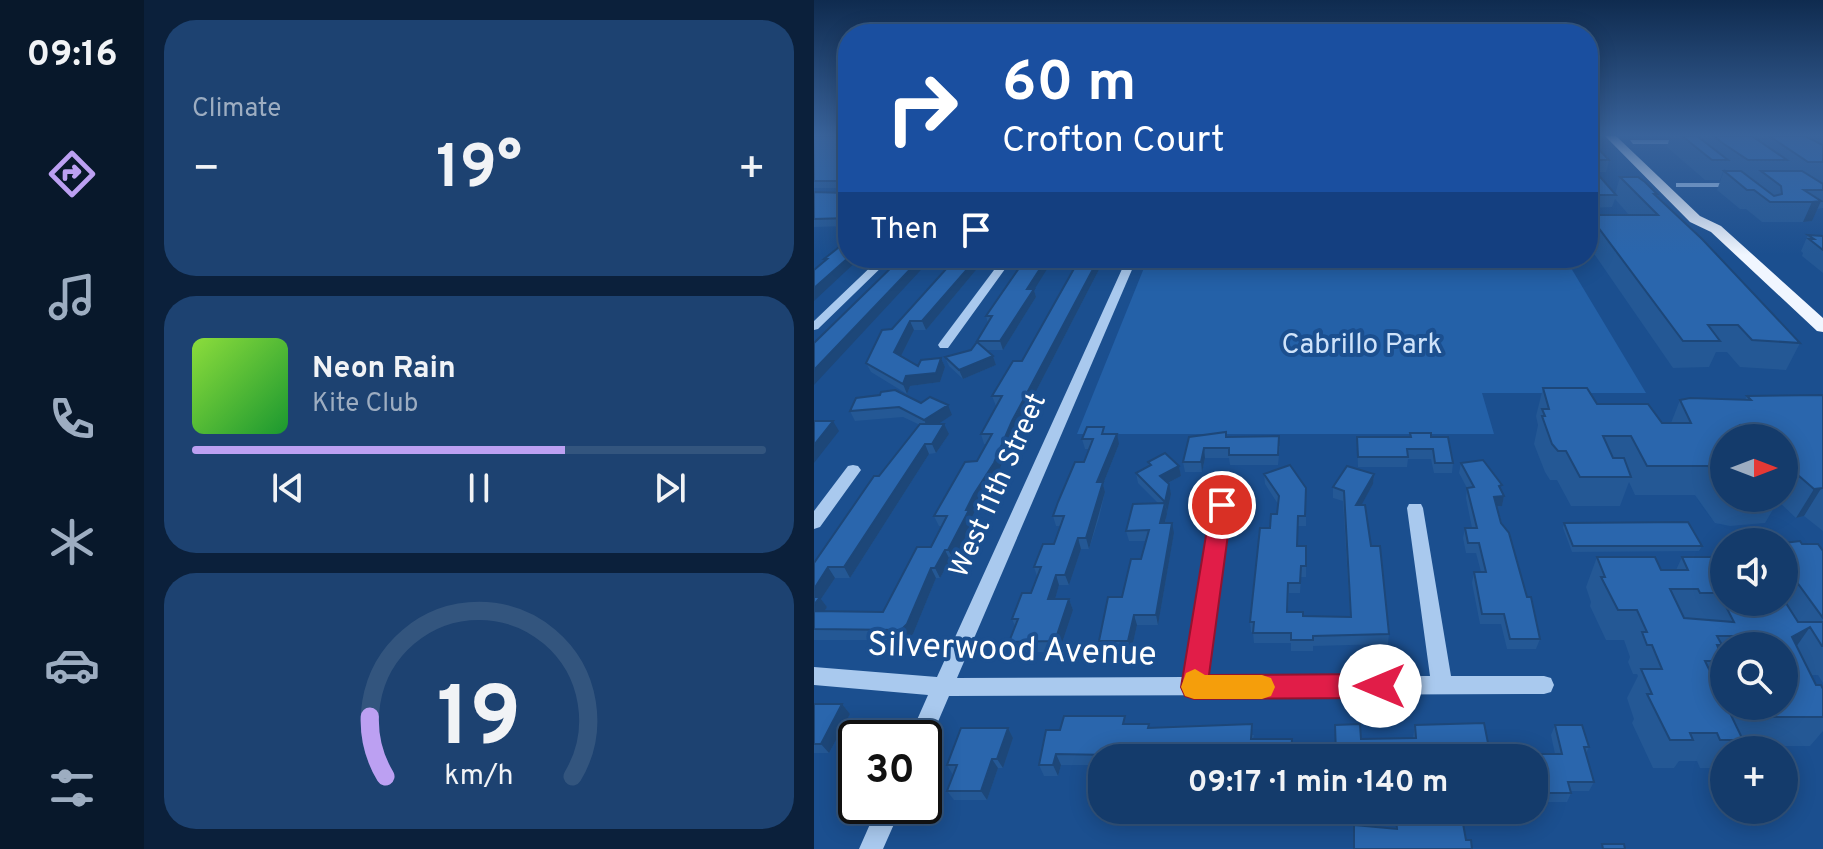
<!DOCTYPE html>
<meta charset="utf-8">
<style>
:root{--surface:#143b6b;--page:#1d4271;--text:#f1f3f6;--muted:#9dadc1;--line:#33557e;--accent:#bca0f2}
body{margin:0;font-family:Overpass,sans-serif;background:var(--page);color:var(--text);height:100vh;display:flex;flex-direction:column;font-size:30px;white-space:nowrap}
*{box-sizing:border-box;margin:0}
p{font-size:26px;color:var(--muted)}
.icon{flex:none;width:44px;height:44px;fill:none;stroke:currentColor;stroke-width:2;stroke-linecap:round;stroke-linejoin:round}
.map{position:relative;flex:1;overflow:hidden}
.panel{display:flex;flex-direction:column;gap:20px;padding:20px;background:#0b203b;width:670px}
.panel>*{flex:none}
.hud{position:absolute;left:24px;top:24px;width:760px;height:244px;border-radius:32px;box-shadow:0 4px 20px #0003,0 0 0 2px var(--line);background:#1a4fa0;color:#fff;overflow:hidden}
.needle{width:52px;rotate:90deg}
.controls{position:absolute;left:896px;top:424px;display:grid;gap:16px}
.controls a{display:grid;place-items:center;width:88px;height:88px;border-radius:50%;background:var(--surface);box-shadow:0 4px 20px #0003,0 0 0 2px var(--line);font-size:40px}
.speed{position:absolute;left:24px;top:720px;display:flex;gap:16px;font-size:40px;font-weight:700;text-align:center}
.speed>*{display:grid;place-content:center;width:104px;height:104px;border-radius:50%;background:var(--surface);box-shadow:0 4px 20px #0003,0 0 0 2px var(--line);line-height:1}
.speed .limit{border:4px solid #111;border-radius:12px;background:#fff;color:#111}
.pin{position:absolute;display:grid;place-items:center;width:68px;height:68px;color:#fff;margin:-34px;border:4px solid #fff;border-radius:50%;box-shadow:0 2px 8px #0007}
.me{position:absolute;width:88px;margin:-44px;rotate:270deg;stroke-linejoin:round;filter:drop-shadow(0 0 6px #0008)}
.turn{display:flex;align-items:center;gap:28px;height:168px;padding:0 32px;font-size:36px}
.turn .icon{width:104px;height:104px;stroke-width:2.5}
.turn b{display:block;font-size:56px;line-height:68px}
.then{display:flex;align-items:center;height:76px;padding:0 32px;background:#0003;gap:16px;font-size:30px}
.big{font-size:60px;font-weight:700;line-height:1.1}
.panel .widget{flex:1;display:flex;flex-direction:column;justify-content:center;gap:12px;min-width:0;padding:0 28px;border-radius:32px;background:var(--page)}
.panel .dial{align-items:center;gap:0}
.dial svg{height:208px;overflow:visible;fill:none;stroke:var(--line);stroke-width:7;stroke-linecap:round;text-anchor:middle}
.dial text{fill:var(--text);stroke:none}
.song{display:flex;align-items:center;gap:24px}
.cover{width:96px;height:96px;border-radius:12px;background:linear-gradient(135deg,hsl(90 70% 55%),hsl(130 70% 35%))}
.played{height:8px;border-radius:4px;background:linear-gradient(90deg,var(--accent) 65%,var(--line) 65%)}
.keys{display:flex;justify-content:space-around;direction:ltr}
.heat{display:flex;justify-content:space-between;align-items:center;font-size:44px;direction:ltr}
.trip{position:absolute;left:274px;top:744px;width:460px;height:80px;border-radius:32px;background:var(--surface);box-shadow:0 4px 20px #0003,0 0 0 2px var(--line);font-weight:700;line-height:80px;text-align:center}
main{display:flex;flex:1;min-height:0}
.dock{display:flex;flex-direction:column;width:144px;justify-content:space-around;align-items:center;background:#08182b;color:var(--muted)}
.dock .icon{width:56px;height:56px}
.dock .selected{color:var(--accent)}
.dock b{font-size:36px;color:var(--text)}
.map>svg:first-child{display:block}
</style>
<main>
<nav class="dock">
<b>09:16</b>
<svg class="icon selected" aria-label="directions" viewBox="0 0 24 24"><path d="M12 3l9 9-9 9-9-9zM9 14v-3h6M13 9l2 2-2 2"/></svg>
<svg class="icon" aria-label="music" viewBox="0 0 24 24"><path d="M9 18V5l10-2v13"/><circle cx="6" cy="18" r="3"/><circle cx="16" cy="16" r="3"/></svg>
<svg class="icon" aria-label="phone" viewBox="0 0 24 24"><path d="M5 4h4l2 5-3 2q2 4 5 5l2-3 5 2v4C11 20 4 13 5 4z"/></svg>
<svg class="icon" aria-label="climate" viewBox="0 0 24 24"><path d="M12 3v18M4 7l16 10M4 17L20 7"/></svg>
<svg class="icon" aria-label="car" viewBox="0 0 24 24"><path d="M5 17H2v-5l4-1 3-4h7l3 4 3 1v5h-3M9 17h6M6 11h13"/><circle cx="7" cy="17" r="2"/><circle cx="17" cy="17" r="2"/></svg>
<svg class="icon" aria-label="filters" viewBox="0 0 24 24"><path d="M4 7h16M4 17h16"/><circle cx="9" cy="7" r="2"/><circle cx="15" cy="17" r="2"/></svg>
</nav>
<section class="panel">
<div class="widget"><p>Climate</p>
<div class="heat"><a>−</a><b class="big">19°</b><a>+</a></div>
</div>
<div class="widget">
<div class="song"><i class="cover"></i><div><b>Neon Rain</b><p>Kite Club</p></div></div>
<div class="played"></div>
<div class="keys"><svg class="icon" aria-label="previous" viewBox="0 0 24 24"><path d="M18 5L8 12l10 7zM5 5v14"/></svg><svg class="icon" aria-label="pause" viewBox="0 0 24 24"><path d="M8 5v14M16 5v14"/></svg><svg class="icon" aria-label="next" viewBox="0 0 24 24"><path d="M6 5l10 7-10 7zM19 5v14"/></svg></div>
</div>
<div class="widget dial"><svg viewBox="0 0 100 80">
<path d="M14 69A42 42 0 1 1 86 69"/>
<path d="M14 69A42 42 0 0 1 8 46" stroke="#bca0f2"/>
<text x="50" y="56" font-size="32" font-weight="700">19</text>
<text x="50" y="72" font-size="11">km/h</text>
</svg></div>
</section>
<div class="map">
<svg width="1009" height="849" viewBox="0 0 1009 849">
<rect width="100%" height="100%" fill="#1b4f8f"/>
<!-- green -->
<path fill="#2461a8" d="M334,258H751L832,393H668L680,434H263Z"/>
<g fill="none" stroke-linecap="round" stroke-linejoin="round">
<!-- minor -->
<path fill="#a9c9ee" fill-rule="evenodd" d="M816,140H871L875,142L871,144H819Z
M862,183H921L925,185L921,187H862Z
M66,258H77L4,329L0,330V321Z
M189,258H199L134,348H126L124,345L126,342Z
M313,258H323L143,678L371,677L400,505L402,501H414L416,505L392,677L616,676L593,508L595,504H607L609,508L637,676H730L737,678L740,685L737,692L730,694L135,696L114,745L110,747V738H95L114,695L0,685V667L123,677Z
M39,465L44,466L47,470L6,527L0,529V511L34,466Z
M64,806H88L69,849H45Z"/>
<!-- major -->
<path fill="#f0f6ff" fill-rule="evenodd" d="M791,136H802L886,216L907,226L1009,318V332L1003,331L897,232L876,222Z"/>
</g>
<!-- wall -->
<path fill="#245895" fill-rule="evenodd" d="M0,136H34V226L0,227V192L31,193L32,188H0Z
M847,136H1009V208L1003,209L998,221L989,222H948L932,209H926L903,190L910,171H914L910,169L906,180H891L853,147L856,137Z
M774,138L795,160L792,172H782L801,194L806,177L843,194L842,197L986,343L972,370L926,367L913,352H902L895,367L859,368L774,245L775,215H815L801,199L798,207L774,208Z
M994,235L1009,236V273L988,256L989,253L987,251Z
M142,258H172L112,330H100L87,356L104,366L127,358L131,367L126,382L96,386L93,394L57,372L52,363L78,329Z
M266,258H291L202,430L184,473L164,505L158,517L160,520L140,560H136L126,578H122L99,634L93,640H0V563L65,476L106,425L89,417L41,421L36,411L107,403L138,415L123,424L135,434L122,453L115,454L36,578H21L7,599L13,607L10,611L69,612L117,547L128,526H125L120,516L163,461L173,444H170L167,434L183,406H182L178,396L208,361Z
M220,290L222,297L189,350H173L179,356L182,365L149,379L135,366L131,357L157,350L174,323L172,316Z
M729,388L848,423H857L866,400H931L933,396L1009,395V531L990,516L982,518L964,501L951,523L916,526L901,523L881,495H821L815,482L806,506H757L743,480H736L731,472L720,444L724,425L722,416ZM910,438H970V498H910Z
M412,432L413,437L466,446L464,465H416L415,458H391L388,472H371L369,462Z
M596,433L617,437L639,463L638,473H620L617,459H594L593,467H544L543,437H596Z
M292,434L305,444L289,484L291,492L285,518L275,549H267L255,585H245L241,599H255L259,610L245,652H200L195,642L201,626L198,619L217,593L223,576L220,567L240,544L247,526H242L239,516L270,462L275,449H271L268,439Z
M334,462L365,466L367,476L354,483L357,494L351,523L360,533L344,625H323L317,652H288L285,641L327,559L332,541H315L312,531L344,503L324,483L322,473L335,466Z
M647,463L687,489L690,496L688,506L683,507L726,639L722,649H693L687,624H666L658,583L660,572H667L662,553H652L649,538L651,528H658L652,498L653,488L645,473Z
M450,474L492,488V526H484V546L492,556V577H487L486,593H475L474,612L489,616L536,617L529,501L519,498V487L560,474L559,484L547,505L575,634L574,644L499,646V651H477V643H440L439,632H437L436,622L456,528L463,514L464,504L451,484Z
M750,523L888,546L885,551L758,552L749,528Z
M970,543L988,544L1009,551V683L1004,675H997L1002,685L1009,689V731L996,746H928L927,743L921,750H910V765L908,768H886L883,761H865L860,768H839L818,723L820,719L813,698L824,676L823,674H819L814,662L816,657L810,640H792L776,606L777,602L772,587L783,557L847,570H862L868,557H910V602H970ZM910,646H970V706H910V691L907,694L900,679L908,665L910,666Z
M0,704H28L36,714L15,753H0Z
M313,724L336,728L440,735L439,739L478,754H521L547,739L599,738L601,725L677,758L373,757L288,758V765H247L244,776H230L225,765L246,730Z
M741,725L775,747L772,753L780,782L775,791H757V793L753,802H720V758H713L715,754H741L737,735Z
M194,728L199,738L189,768H184L173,800H140L133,791L139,775L133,765Z"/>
<!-- shaded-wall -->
<path fill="#1d4779" d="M1007,201L998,221L989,222L998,202Z
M34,258H46L0,301V288Z
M107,258H118L0,385V370Z
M163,258H172L112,330L108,321Z
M233,258H240L220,290L222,297L189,350L186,341L213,289Z
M285,258H291L202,430L184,473L164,505L158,517L160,520L140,560L134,550L152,510Z
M96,321L100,330L84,362L80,352Z
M179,356L182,365L149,379L145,370Z
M127,358L131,367L126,382L96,386L93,394L89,384L92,376Z
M134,405L138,415L115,430L110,420Z
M19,421L25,431L0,463V445Z
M130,424L135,434L122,453L118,444Z
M303,434L305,444L289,484L291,492L275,549L272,538L283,482Z
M111,444L115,454L36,578L30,567Z
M390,448L391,458L388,472L387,462Z
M365,466L367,476L348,486L346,476Z
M560,474L559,484L542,515V505Z
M355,484L357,494L353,513L351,502Z
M1008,487L990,516L982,518L1000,489Z
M690,496L688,506L678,507L680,497Z
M351,503L353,514L348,533L346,523Z
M358,523L360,533L344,625L342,615Z
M264,538L267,549L255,585L251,575Z
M131,550L136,560L126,578L121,568Z
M14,567L21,578L7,599L13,607L4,621L0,616V589Z
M117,568L122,578L99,634L93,640L87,630Z
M242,575L245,585L238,610L234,599Z
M255,599L259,610L245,652L241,641Z
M320,615L323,625L317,652L314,641Z
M996,627L975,657L978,637Z
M28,704L36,714L15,753L7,744Z
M194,728L199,738L189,768L183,759Z
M331,747L334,758H328Z
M242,754L247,765L244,776L239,765Z
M178,759L184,768L173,800L167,791Z"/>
<!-- building -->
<path fill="#2a66ad" stroke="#1d4779" stroke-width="2" fill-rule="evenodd" d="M0,136H34V218L0,219V192L31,193L34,184L31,181H0Z
M868,136H883L914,160H898Z
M900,136H938L973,160H934L907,142Z
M955,136H991L1009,145V162H994Z
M774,138L795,160H774Z
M774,163L802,195H774Z
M910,171H927L960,196L968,194L967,186L947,171H988L1009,184V190H990L1007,201L998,202H956L940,190H933Z
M806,177H824L831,182L843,194H840L888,239L986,343L938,340L924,325H894L906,341H869L775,215H844Z
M994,235L1009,236V250L995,239H1000Z
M34,240V258L0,288V270L13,259H10Z
M87,258H107L0,370V343Z
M142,258H163L108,321H96L80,352L104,366L107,360L127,358L122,373L92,376L89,384L52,363L68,330L78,329Z
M212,258H233L213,289H220L186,341H163L178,316H172Z
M266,258H285L198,421L180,463L160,494L152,510H155L134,550H131L121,568H117L93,624L87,630L0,629V611L69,612L103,547H117L133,516H120L151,462L163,461L178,434H167L188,396H178L199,361H208Z
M163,342L179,356L145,370L131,357L157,350Z
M729,388H773L783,404H834L848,423H877L866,400L876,398L937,400L933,396L1009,395V488L1000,489L970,463V438H941L926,425L923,427L930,438H910V486L894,466H833L817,436H789L799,458H810L817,477H766L752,451H744L738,444L728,416H731L728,409H735Z
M81,390L107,403L116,397L134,405L110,420L85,407L36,411L42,398L66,395L67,392Z
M0,421H19L0,445Z
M106,424H130L118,444H111L30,567H14L0,589V563L60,476H65Z
M273,427H290L288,434H303L283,482H289L272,538H264L251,575H242L234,599H255L241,641L195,642L204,619H198L208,593H217L227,567H220L229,544H240L250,516H239L244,502L261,462H270L279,439H268Z
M412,432V437L465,436L464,455H415V448H390L387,462H369L375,437Z
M596,433H617V437H634L639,463H621L619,449H593L594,457H544L543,437H597Z
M351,453L365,466L346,476L355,484L351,502L322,473L337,465L334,462Z
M669,460L688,485L685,486L690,496L680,497L687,523L695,533L713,597H717L726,639H696L690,614H668L660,572H672L665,543H654L651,528H663L653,488L660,487L647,463Z
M476,465L492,488L491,516H484L483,546H492V566H487L486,583H474L473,612H489V616L537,617L530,491L519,487L533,466L560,474L542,505H551L557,546H566L575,634L499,636V640H477V633H439L440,622H436L446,528H456L457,514H463L465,496L450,474Z
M351,503L346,523H358L342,615H320L314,641H285L294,597H308L317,559H327L335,530L312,531L319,504Z
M874,522L888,546H759L750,523Z
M986,541L988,544H1004L1009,551V618L974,570H970V543Z
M783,557H841L847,570H874L868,557H910V602H970V600L984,622H1009V646H1008L996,627L978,637L1002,685H1007L1009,689V717H950L942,706H970V646H933L928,636H903L908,645H903L910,661H891L907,694H910V706H917L920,711H915L929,740H906L903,733H876L879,740H856L833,694H838L827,669H848L838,645H833L828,632H833L823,610H804L787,577H791ZM856,589H884L886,593H905L920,622L870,618Z
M0,597H6L0,605Z
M0,704H28L7,744H0Z
M250,716H311L309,724H335L334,728L438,724L437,739H478L477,754H522L521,725L546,724L547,739L602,738L601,725L670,723L677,758H373L374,746L331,747L328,758H294L295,755L242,754L239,765H225L232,730H246Z
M741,725H768L775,747H770L780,782H754L757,793H724L720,776V758H716L715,754H748Z
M147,728H194L183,759H178L167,791H133L143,765H133Z
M582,818H602L603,823H628L627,818H648L652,840H657L658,849H540V825L583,829Z
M788,844H810L811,849H789Z"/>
<!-- sky -->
<linearGradient id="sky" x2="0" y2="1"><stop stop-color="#0f2b4f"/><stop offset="0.53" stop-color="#39639b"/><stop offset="1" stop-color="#39639b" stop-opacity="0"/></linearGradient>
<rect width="1009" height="255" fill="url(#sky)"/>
<!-- route -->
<path fill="#e11d48" stroke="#92132f" stroke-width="2" d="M408,497L415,500L418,505L395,675L566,674L575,678L579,686L575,695L566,698L380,699L371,696L367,687L397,505L400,500Z"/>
<!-- slow -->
<path fill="#f59e0b" d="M381,669L391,675H448L457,678L461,687L457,696L448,699H380L371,696L367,687L372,673Z"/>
<g text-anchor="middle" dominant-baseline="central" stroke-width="8" stroke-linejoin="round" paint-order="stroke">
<!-- park labels -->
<g font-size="28" fill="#cfe3fa" stroke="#1b4f8f">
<text x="548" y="346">Cabrillo Park</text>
</g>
<!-- street labels -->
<g font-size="28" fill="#fff" stroke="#1b4f8f">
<text transform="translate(185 486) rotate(-66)">West 11th Street</text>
</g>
<!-- near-street labels -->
<g font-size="34" fill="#fff" stroke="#1b4f8f">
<text transform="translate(198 651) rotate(2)">Silverwood Avenue</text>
</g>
</g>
</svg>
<div class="controls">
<a><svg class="needle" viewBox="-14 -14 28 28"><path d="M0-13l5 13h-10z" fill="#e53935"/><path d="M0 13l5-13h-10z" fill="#9dadc1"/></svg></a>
<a><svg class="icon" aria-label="sound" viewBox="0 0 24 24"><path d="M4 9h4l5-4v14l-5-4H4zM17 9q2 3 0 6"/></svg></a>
<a><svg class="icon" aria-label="search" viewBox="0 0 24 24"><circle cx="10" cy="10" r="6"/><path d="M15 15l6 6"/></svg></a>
<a>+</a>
</div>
<div class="speed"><div class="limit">30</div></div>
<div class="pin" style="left:408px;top:505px;background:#d93025"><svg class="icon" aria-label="arrive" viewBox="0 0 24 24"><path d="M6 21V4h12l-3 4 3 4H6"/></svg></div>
<svg class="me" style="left:566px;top:686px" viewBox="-20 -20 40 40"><circle r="19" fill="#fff"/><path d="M0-13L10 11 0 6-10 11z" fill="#e11d48"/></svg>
<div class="trip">09:17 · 1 min · 140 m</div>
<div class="hud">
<div class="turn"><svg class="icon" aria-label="right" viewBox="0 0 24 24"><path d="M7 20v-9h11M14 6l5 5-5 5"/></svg><div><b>60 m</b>Crofton Court</div></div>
<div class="then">Then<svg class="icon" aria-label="arrive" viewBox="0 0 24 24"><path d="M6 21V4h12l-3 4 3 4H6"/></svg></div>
</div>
</div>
</main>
